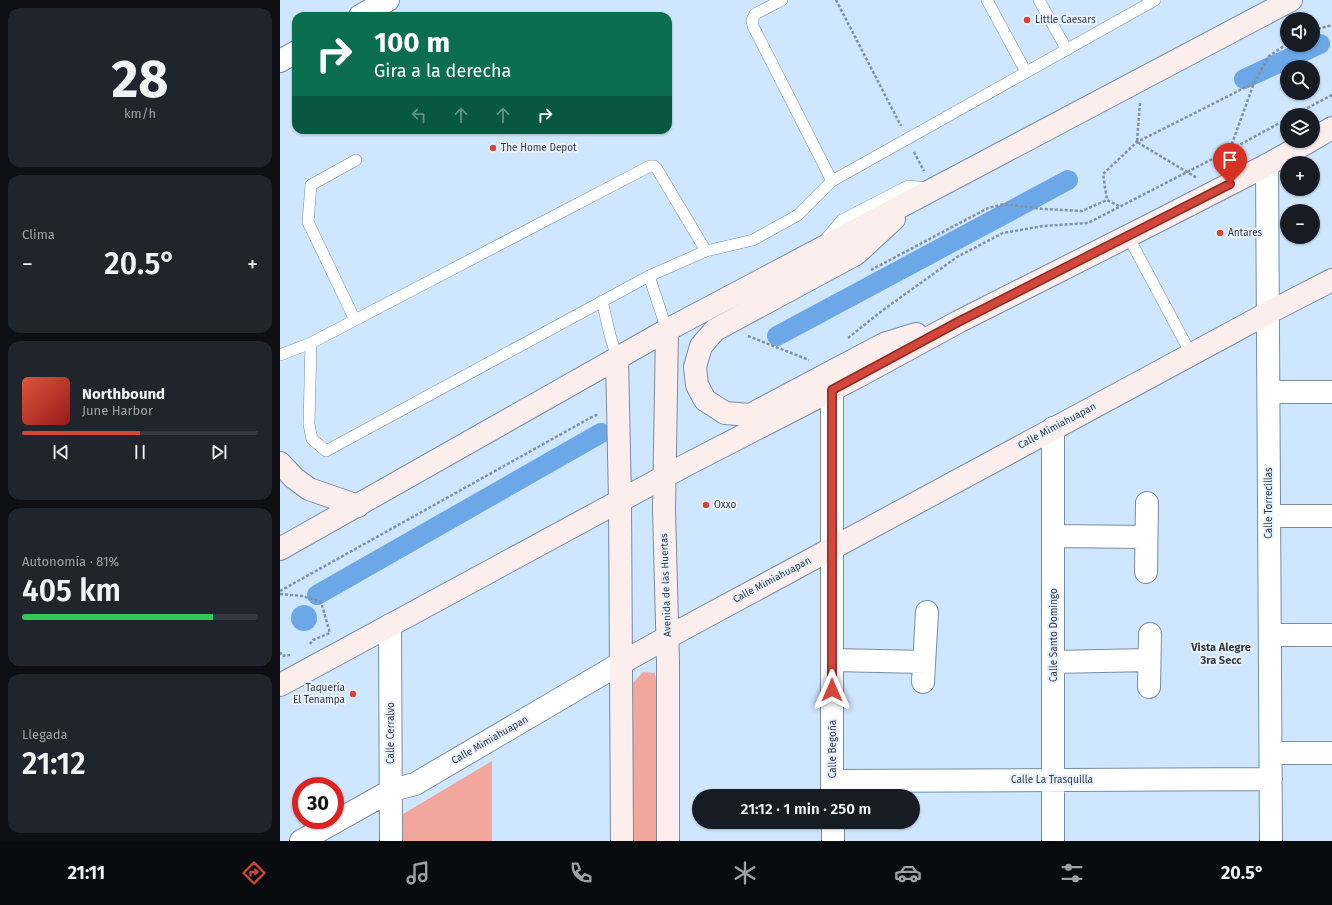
<!DOCTYPE html>
<html lang="es">
<meta charset="utf-8">
<style>
:root{--surface:#171b24;--page:#20242c;--text:#f1f3f6;--muted:#9ea1a6;--line:#363941;--accent:#d4463a}
body{margin:0;font-family:"Fira Sans",sans-serif;background:var(--page);color:var(--text);height:100vh;display:flex;flex-direction:column;font-size:15px;white-space:nowrap}
*{box-sizing:border-box;margin:0}
p{font-size:13px;color:var(--muted)}
.icon{flex:none;width:22px;height:22px;fill:none;stroke:currentColor;stroke-width:2;stroke-linecap:round;stroke-linejoin:round}
.map{position:relative;flex:1;overflow:hidden}
.drawer{display:flex;flex-direction:column;gap:8px;padding:8px;background:#0d0f14;width:280px}
.drawer>*{flex:none}
.hud{position:absolute;left:12px;top:12px;width:380px;height:122px;border-radius:12px;box-shadow:0 1px 3px #0004;background:#0b6e4f;color:#fff;overflow:hidden}
.fabs{position:absolute;left:1000px;top:12px;display:grid;gap:8px}
.fabs a{display:grid;place-items:center;width:40px;height:40px;border-radius:50%;background:var(--surface);box-shadow:0 1px 3px #0004;font-size:20px}
.speed{position:absolute;left:12px;top:777px;display:flex;gap:8px;font-size:20px;font-weight:700;text-align:center}
.speed>*{display:grid;place-content:center;width:52px;height:52px;border-radius:50%;background:var(--surface);box-shadow:0 1px 3px #0004;line-height:1}
.speed .limit{border:6px solid #d22;background:#fff;color:#111}
.pin{position:absolute;display:grid;place-items:center;width:34px;height:34px;color:#fff;margin:-41px -17px;border-radius:50% 50% 50% 0;rotate:-45deg;box-shadow:0 0 4px #0007}
.pin .icon{rotate:45deg}
.me{position:absolute;width:44px;margin:-22px;rotate:0deg;stroke-linejoin:round;filter:drop-shadow(0 0 3px #0008)}
.turn{display:flex;align-items:center;gap:14px;height:84px;padding:0 16px;font-size:18px}
.turn .icon{width:52px;height:52px;stroke-width:2.5}
.turn b{display:block;font-size:28px;line-height:34px}
.lanes{display:flex;align-items:center;height:38px;padding:0 16px;background:#0003;justify-content:center;gap:20px;direction:ltr}
.lanes .off{opacity:.35}
.big{font-size:30px;font-weight:600;line-height:1.1}
.drawer .card{flex:1;display:flex;flex-direction:column;justify-content:center;gap:6px;min-width:0;padding:0 14px;border-radius:12px;background:var(--page)}
.drawer .dial{align-items:center;gap:0}
.dial b{font-size:52px;line-height:1}
.song{display:flex;align-items:center;gap:12px}
.cover{width:48px;height:48px;border-radius:6px;background:linear-gradient(135deg,hsl(10 70% 55%),hsl(0 70% 35%))}
.played{height:4px;border-radius:2px;background:linear-gradient(90deg,var(--accent) 50%,var(--line) 50%)}
.keys{display:flex;justify-content:space-around;direction:ltr}
.heat{display:flex;justify-content:space-between;align-items:center;font-size:22px;direction:ltr}
.charge{height:6px;border-radius:3px;background:linear-gradient(90deg,#34c759 81%,var(--line) 0)}
.trip{position:absolute;left:412px;top:789px;width:228px;height:40px;border-radius:20px;background:var(--surface);box-shadow:0 1px 3px #0004;font-weight:600;line-height:40px;text-align:center}
.dock{display:flex;height:64px;justify-content:space-around;align-items:center;background:#090b0e;color:var(--muted)}
.dock .icon{width:28px;height:28px}
.dock .active{color:var(--accent)}
.dock b{font-size:18px;color:var(--text)}
main{display:flex;flex:1;min-height:0}
.map>svg:first-child{display:block}
</style>
<main>
<section class="drawer">
<div class="card dial"><b>28</b><p>km/h</p></div>
<div class="card"><p>Clima</p>
<div class="heat"><a>−</a><b class="big">20.5°</b><a>+</a></div>
</div>
<div class="card">
<div class="song"><i class="cover"></i><div><b>Northbound</b><p>June Harbor</p></div></div>
<div class="played"></div>
<div class="keys"><svg class="icon" aria-label="previous" viewBox="0 0 24 24"><path d="M18 5L8 12l10 7zM5 5v14"/></svg><svg class="icon" aria-label="pause" viewBox="0 0 24 24"><path d="M8 5v14M16 5v14"/></svg><svg class="icon" aria-label="next" viewBox="0 0 24 24"><path d="M6 5l10 7-10 7zM19 5v14"/></svg></div>
</div>
<div class="card"><p>Autonomía · 81%</p><b class="big">405 km</b><div class="charge"></div></div>
<div class="card"><p>Llegada</p><b class="big">21:12</b></div>
</section>
<div class="map">
<svg width="1052" height="841" viewBox="0 0 1052 841">
<rect width="100%" height="100%" fill="#cfe6ff"/>
<!-- green -->
<path fill="#f3a69b" d="M363,672L375,673L380,713V841H352L353,683Z
M212,761V841H118V817Z"/>
<!-- water -->
<path fill="#6ca7e7" d="M11 618a13 13 0 1 1 26 0a13 13 0 1 1-26 0Z"/>
<g fill="none" stroke-linecap="round" stroke-linejoin="round">
<!-- canal -->
<path stroke="#6ca7e7" stroke-width="20" d="M964,79L1040,44
M497,336L788,180
M37,595L321,433"/>
<defs>
<path id="lane" d="M502,0L475,14L472,20L473,26L552,181
M707,0L746,72
M759,0L787,50
M848,236L911,354
M545,240L562,220L628,186L648,188
M369,276L387,330
M322,301L330,335L337,358
M75,320L28,222L31,185L76,160
M31,343L29,424L32,439L46,451L369,276L426,251L473,240L518,215L552,181L875,0
M0,355L31,343L370,166H374L377,169L426,251"/>
<path id="street" d="M80,16L108,0
M0,61L16,52
M987,165L991,841
M552,390V795
M989,392H1052
M989,516H1052
M774,536L866,537
M866,572L867,503
M110,625L111,841
M990,635H1052
M553,660L644,662
M774,662L869,660
M643,682L647,612
M869,687L870,634
M991,753H1052
M552,781L991,779
M553,822V841
M21,841L112,790L135,784L341,663
M773,841V428"/>
<path id="secondary" d="M1033,139L1052,128
M614,219L576,254L435,330L421,346L415,367L417,385L425,400L445,413L470,415L604,344L636,334
M387,330L384,509L388,662V841
M337,358L340,501L342,841
M0,463L14,478L29,489L78,506
M0,549L387,330L1011,0
M341,663L388,637L988,313L1052,280
M0,685L406,465L577,377L678,322L872,224L987,165L1030,141"/>
</defs>
<!-- lane casing -->
<use href="#lane" stroke="#788da4" stroke-width="12"/>
<!-- street casing -->
<use href="#street" stroke="#788da4" stroke-width="24"/>
<!-- secondary casing -->
<use href="#secondary" stroke="#788da4" stroke-width="24"/>
<!-- path -->
<path stroke="#8191a3" stroke-width="2.5" stroke-dasharray="3 2" stroke-linecap="butt" d="M556,0L621,126
M1033,30L1052,25
M860,103L857,142L917,178
M1014,115L1052,95
M950,149L974,83L989,56L1007,44
M634,152L644,171
M839,206L827,200L823,174L857,142L974,83
M591,270L708,208L724,204L763,209L802,211L827,200
M468,336L529,360
M568,338L603,310L677,257L723,233L763,226L808,223L950,150L1007,119
M0,591L310,418L319,414
M0,594L22,596L41,602L50,633L33,640L30,644
M0,652L2,656L10,655"/>
<!-- lane -->
<use href="#lane" stroke="#fff" stroke-width="11"/>
<!-- street -->
<use href="#street" stroke="#fff" stroke-width="22"/>
<!-- secondary -->
<use href="#secondary" stroke="#fbeeec" stroke-width="22"/>
</g>
<g fill="none" stroke-linecap="round" stroke-linejoin="round">
<defs>
<path id="route" d="M552,690V390L678,322L950,184"/>
</defs>
<!-- route casing -->
<use href="#route" stroke="#8a2e26" stroke-width="10"/>
<!-- route -->
<use href="#route" stroke="#d4463a" stroke-width="7"/>
</g>
<!-- markers -->
<g fill="#d4463a" stroke="#e8f1fc" stroke-width="1.5">
<circle cx="747" cy="20" r="4"/>
<circle cx="213" cy="148" r="4"/>
<circle cx="940" cy="233" r="4"/>
<circle cx="426" cy="505" r="4"/>
<circle cx="73" cy="694" r="4"/>
</g>
<g text-anchor="middle" dominant-baseline="central" stroke-width="4" stroke-linejoin="round" paint-order="stroke">
<!-- poi labels -->
<g font-size="10" fill="#323b45" stroke="#e8f1fc" text-anchor="start">
<text x="755" y="20">Little Caesars</text>
<text x="221" y="148">The Home Depot</text>
<text x="948" y="233">Antares</text>
<text x="434" y="505">Oxxo</text>
<text x="65" y="688" text-anchor="end">Taquería<tspan x="65" dy="12">El Tenampa</tspan></text>
</g>
<!-- street labels -->
<g font-size="10" fill="#323b45" stroke="#e8f1fc">
<text transform="translate(777 426) rotate(-28)">Calle Mimiahuapan</text>
<text transform="translate(989 503) rotate(-90)">Calle Torrecillas</text>
<text transform="translate(492 580) rotate(-28)">Calle Mimiahuapan</text>
<text transform="translate(386 585) rotate(-92)">Avenida de las Huertas</text>
<text transform="translate(774 635) rotate(-90)">Calle Santo Domingo</text>
<text transform="translate(111 733) rotate(-90)">Calle Cerralvo</text>
<text transform="translate(210 740) rotate(-30)">Calle Mimiahuapan</text>
<text transform="translate(553 749) rotate(-90)">Calle Begoña</text>
<text x="772" y="780">Calle La Trasquilla</text>
</g>
<!-- neighbourhood labels -->
<g font-size="11" font-weight="bold" fill="#323b45" stroke="#e8f1fc">
<text x="941" y="647">Vista Alegre<tspan x="941" dy="13">3ra Secc</tspan></text>
</g>
</g>
</svg>
<div class="fabs">
<a><svg class="icon" aria-label="sound" viewBox="0 0 24 24"><path d="M4 9h4l5-4v14l-5-4H4zM17 9q2 3 0 6"/></svg></a>
<a><svg class="icon" aria-label="search" viewBox="0 0 24 24"><circle cx="10" cy="10" r="6"/><path d="M15 15l6 6"/></svg></a>
<a><svg class="icon" aria-label="layers" viewBox="0 0 24 24"><path d="M12 4l9 5-9 5-9-5zM3 14l9 5 9-5"/></svg></a>
<a>+</a>
<a>−</a>
</div>
<div class="speed"><div class="limit">30</div></div>
<div class="pin" style="left:950px;top:184px;background:#d93025"><svg class="icon" aria-label="arrive" viewBox="0 0 24 24"><path d="M6 21V4h12l-3 4 3 4H6"/></svg></div>
<svg class="me" style="left:552px;top:690px" viewBox="-20 -20 40 40"><path d="M0-17L14 15 0 8-14 15z" fill="#d4463a" stroke="#fff" stroke-width="4"/></svg>
<div class="trip">21:12 · 1 min · 250 m</div>
<div class="hud">
<div class="turn"><svg class="icon" aria-label="right" viewBox="0 0 24 24"><path d="M7 20v-9h11M14 6l5 5-5 5"/></svg><div><b>100 m</b>Gira a la derecha</div></div>
<div class="lanes"><svg class="icon off" aria-label="left" viewBox="0 0 24 24"><path d="M17 20v-9H6M10 6l-5 5 5 5"/></svg><svg class="icon off" aria-label="ahead" viewBox="0 0 24 24"><path d="M12 20V5M6 11l6-6 6 6"/></svg><svg class="icon off" aria-label="ahead" viewBox="0 0 24 24"><path d="M12 20V5M6 11l6-6 6 6"/></svg><svg class="icon" aria-label="right" viewBox="0 0 24 24"><path d="M7 20v-9h11M14 6l5 5-5 5"/></svg></div>
</div>
</div>
</main>
<nav class="dock">
<b>21:11</b>
<svg class="icon active" aria-label="directions" viewBox="0 0 24 24"><path d="M12 3l9 9-9 9-9-9zM9 14v-3h6M13 9l2 2-2 2"/></svg>
<svg class="icon" aria-label="music" viewBox="0 0 24 24"><path d="M9 18V5l10-2v13"/><circle cx="6" cy="18" r="3"/><circle cx="16" cy="16" r="3"/></svg>
<svg class="icon" aria-label="phone" viewBox="0 0 24 24"><path d="M5 4h4l2 5-3 2q2 4 5 5l2-3 5 2v4C11 20 4 13 5 4z"/></svg>
<svg class="icon" aria-label="climate" viewBox="0 0 24 24"><path d="M12 3v18M4 7l16 10M4 17L20 7"/></svg>
<svg class="icon" aria-label="car" viewBox="0 0 24 24"><path d="M5 17H2v-5l4-1 3-4h7l3 4 3 1v5h-3M9 17h6M6 11h13"/><circle cx="7" cy="17" r="2"/><circle cx="17" cy="17" r="2"/></svg>
<svg class="icon" aria-label="filters" viewBox="0 0 24 24"><path d="M4 7h16M4 17h16"/><circle cx="9" cy="7" r="2"/><circle cx="15" cy="17" r="2"/></svg>
<b>20.5°</b>
</nav>
